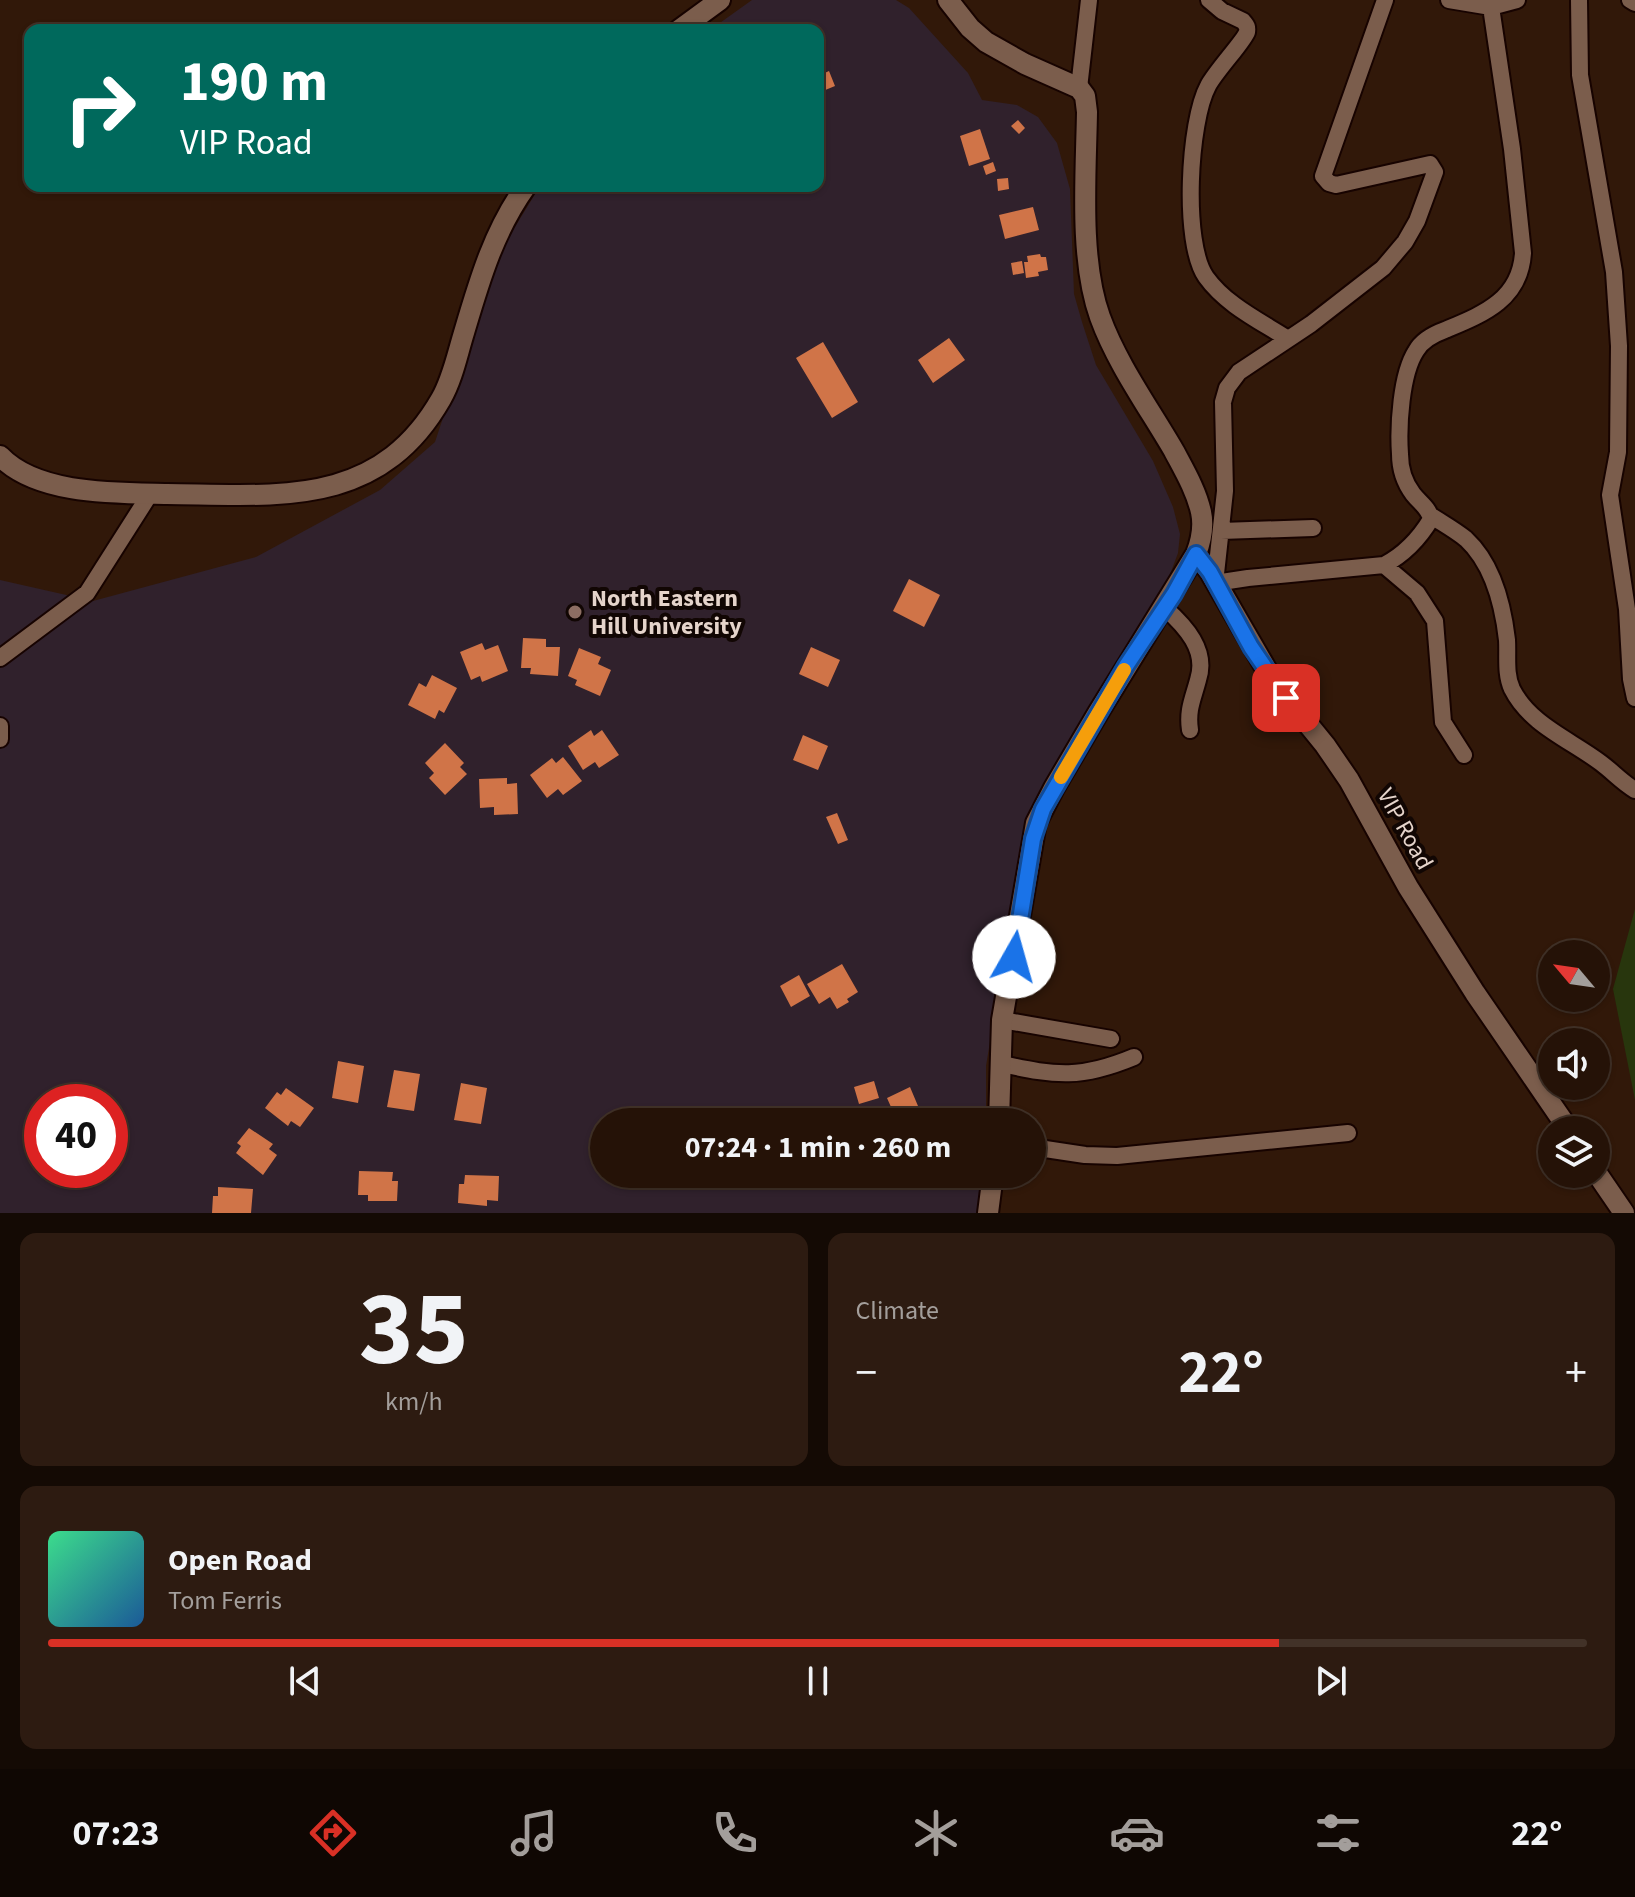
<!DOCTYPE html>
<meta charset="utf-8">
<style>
:root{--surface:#251207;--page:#2d1b11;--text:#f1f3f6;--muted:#a39e9b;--line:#423228;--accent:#d93025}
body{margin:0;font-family:"Source Sans 3",sans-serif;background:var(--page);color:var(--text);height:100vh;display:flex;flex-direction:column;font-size:30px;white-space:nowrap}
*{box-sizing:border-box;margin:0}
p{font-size:26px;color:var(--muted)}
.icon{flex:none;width:44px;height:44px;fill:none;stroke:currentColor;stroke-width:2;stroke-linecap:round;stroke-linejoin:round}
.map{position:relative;height:1213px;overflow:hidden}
.sheet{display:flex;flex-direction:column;gap:20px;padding:20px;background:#140a04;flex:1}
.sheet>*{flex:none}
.guide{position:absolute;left:24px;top:24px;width:800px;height:168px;border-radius:16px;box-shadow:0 2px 6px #0004,0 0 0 2px var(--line);background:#00695c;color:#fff;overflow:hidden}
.needle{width:52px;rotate:299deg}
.tools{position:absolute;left:1538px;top:940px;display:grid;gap:16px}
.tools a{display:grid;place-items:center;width:72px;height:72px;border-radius:50%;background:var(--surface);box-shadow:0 2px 6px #0004,0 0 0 2px var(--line);font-size:40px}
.speed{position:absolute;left:24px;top:1084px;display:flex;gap:16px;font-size:40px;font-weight:700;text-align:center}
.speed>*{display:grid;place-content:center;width:104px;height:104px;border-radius:50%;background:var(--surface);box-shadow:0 2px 6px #0004,0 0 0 2px var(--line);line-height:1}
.speed .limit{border:12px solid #d22;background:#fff;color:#111}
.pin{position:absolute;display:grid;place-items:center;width:68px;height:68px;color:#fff;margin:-34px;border-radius:16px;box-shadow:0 4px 12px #0006}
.me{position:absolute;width:88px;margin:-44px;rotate:7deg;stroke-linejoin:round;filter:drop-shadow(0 0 6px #0008)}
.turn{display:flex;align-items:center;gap:28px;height:168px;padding:0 24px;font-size:36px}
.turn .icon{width:104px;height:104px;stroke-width:2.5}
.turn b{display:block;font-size:56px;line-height:68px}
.big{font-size:60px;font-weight:700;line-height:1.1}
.sheet .widget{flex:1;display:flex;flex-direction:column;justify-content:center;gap:12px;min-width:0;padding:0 28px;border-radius:16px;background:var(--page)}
.sheet .dial{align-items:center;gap:0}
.dial b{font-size:104px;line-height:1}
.song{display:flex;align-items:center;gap:24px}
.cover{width:96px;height:96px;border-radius:12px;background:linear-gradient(135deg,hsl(150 70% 55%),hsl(210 70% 35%))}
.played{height:8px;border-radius:4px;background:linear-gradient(90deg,var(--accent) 80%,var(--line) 80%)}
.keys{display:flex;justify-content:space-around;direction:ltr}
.heat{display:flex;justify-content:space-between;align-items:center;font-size:44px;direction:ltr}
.sheet .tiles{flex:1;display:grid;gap:20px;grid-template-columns:1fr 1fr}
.widget:last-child{grid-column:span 2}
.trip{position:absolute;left:590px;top:1108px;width:456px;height:80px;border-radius:40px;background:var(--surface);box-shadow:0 2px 6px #0004,0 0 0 2px var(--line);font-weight:700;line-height:80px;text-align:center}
.tab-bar{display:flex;height:128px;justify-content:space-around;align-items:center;background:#0f0703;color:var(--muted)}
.tab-bar .icon{width:56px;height:56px}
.tab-bar .current{color:var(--accent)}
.tab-bar b{font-size:36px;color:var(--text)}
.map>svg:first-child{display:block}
</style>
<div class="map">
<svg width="1635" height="1213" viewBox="0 0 1635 1213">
<rect width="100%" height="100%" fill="#311809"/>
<!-- education -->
<path fill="#30212c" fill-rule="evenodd" d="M752,0H896L909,8L968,73L982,100L1017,105L1038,117L1057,143L1070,189L1074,294L1082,322L1096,365L1153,461L1173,507L1180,534L1178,553L1166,585L1027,820L986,1066V1122H604V1174H985L980,1213H0V580L93,601L256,557L380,490L435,442L496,258L540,186H818V30H710ZM42,1102H110V1170H42Z"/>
<!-- green -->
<path fill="#28360d" d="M1635,909V1100L1613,989Z"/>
<!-- building -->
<path fill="#d07448" d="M829,71L835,86L818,93V76Z
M1018,120L1025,128L1019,134L1011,126Z
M980,129L990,159L969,166L960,136Z
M993,162L996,171L986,175L983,166Z
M1008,178L1009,189L998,191L997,179Z
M1033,207L1039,230L1005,239L999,215Z
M1040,254L1041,257H1046L1048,270L1038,272L1039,276L1026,278L1024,262H1028L1027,256Z
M1022,261L1024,273L1013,275L1011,263Z
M949,338L965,360L933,383L918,360Z
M823,342L858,402L832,418L796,358Z
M909,579L940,595L924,627L893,611Z
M523,638L546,639V647H560L558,676L530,674L531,668H521Z
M482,643L485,650L498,645L508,671L482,682L480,676L471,680L460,652Z
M811,647L840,660L828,687L799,674Z
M579,648L601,657L598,664L611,670L600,696L575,685L577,680L568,676Z
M432,675L457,688L444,713L439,710L435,719L408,705L419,683L426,687Z
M591,730L594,736L602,730L619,755L599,768L595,762L583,770L568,746Z
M803,735L828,746L818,770L793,760Z
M445,743L464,763L460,767L467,774L445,795L429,778L434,773L425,763Z
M563,757L582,781L563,795L558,789L547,798L530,775L552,758L556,763Z
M507,778V784L517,783L518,814L494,815V807L480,808L479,779Z
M837,813L848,840L838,844L826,817Z
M842,964L858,992L847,999L849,1002L837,1009L830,997L819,1004L807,984Z
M799,975L810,996L791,1007L780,986Z
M338,1061L364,1066L358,1103L332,1098Z
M394,1070L420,1074L414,1111L387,1107Z
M874,1081L879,1098L859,1104L854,1087Z
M461,1083L487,1088L481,1124L454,1120Z
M910,1087L918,1106L895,1116L887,1098Z
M286,1088L314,1108L300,1127L291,1121L288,1126L265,1108L277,1092L281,1095Z
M249,1128L273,1144L269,1149L277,1155L263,1175L236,1153L241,1146L237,1143Z
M359,1171L393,1172L392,1181H398L397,1201H368V1195H358Z
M465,1175L499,1176L498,1201L487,1200V1206L458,1203L459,1184H464Z
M218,1187L253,1189L251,1213H212L213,1196H218Z"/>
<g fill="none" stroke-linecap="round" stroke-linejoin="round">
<defs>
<path id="minor" d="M1209,0L1222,11L1243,21C1246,25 1248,26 1247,32C1245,40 1215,72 1208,86C1189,121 1182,243 1206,277C1226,305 1260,321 1288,339
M1385,0L1323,176L1329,183L1336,185L1430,164L1435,172L1417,221L1405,242L1383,268L1311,324L1239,372L1227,388L1223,402L1225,491L1215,583L1248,578L1384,565C1405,554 1419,539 1431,519C1429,508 1420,503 1413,494C1404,482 1400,469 1400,454C1398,426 1401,374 1416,351C1422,340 1434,334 1445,330C1483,314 1520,300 1523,253L1512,149L1491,7
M1449,0L1491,7L1517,0
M1579,0L1580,75L1614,272L1619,346L1618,452L1610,495L1627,609L1631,679L1635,698
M1630,0L1635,3
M1079,88L1089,0
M1430,515C1442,523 1455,530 1466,539C1493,564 1503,605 1507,640C1508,656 1505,674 1512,689C1530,725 1571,740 1601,763C1613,772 1623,783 1635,790
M1221,531L1313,528
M1384,565L1417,593L1435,621L1443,722L1464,755
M1165,608C1185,626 1208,650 1198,680C1193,699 1187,710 1190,730
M0,658L87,593L150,494
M0,726V739
M1002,1020L1111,1039
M1002,1064C1057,1076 1081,1079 1134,1057
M1032,1147L1085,1155L1117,1156L1348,1133"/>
<path id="tertiary" d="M948,0L970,28L986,42L1025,64L1079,88L1085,96L1087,112C1086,174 1079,259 1100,317C1117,364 1149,408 1174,451C1184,470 1196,490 1201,512C1204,526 1201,541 1196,554L1098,713L1054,788L1036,823L1002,1020L999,1122
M679,30L720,0
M0,456C37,495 116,493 167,494C277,495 378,509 441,399C452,380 457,356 463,336C479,282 493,232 526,186
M1196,554L1210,572L1273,681L1325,745L1349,780L1408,887L1475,993L1569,1130
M1596,1172L1624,1213
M988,1213L993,1174"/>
</defs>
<!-- minor casing -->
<use href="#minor" stroke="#170300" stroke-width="20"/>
<!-- tertiary casing -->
<use href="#tertiary" stroke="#170300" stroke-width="24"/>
<!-- minor -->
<use href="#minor" stroke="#7b5d4c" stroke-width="16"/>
<!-- tertiary -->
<use href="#tertiary" stroke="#7b5d4c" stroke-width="20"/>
</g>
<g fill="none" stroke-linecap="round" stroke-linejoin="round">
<defs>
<path id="route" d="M1014,957L1033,839L1043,809L1126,666L1174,594L1196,554L1210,572L1251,647L1286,698"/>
</defs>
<!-- route casing -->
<use href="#route" stroke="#114b97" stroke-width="20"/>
<!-- route -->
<use href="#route" stroke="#1a73e8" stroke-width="14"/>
<!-- slow -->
<path stroke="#f59e0b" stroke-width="14" d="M1061,777L1124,670"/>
</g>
<!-- markers -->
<circle fill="#8d6e63" stroke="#110603" stroke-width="3" cx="575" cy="612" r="8"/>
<g text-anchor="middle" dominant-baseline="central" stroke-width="8" stroke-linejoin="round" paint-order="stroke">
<!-- poi labels -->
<g font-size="24" font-weight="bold" fill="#e5d4cb" stroke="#110603" text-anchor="start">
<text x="591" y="598">North Eastern<tspan x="591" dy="28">Hill University</tspan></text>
</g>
<!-- street labels -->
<g font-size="24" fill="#e5d4cb" stroke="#110603">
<text transform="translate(1405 829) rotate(61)">VIP Road</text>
</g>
</g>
</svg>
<div class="tools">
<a><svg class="needle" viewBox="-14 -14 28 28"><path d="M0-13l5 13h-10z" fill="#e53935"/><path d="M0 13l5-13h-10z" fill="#a39e9b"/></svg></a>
<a><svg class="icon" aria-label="sound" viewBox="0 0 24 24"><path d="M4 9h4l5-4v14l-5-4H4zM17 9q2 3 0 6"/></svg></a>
<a><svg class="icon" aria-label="layers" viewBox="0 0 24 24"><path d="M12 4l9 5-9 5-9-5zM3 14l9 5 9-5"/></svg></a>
</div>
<div class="speed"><div class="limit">40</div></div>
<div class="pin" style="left:1286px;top:698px;background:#d93025"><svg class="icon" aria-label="arrive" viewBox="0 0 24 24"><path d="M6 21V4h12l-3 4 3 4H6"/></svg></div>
<svg class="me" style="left:1014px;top:957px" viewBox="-20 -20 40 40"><circle r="19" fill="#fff"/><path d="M0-13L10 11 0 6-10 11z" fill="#1a73e8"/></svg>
<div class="trip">07:24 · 1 min · 260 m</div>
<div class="guide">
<div class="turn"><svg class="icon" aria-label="right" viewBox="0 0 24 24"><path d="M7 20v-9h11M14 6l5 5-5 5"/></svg><div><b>190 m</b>VIP Road</div></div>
</div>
</div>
<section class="sheet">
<div class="tiles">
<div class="widget dial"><b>35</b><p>km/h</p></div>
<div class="widget"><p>Climate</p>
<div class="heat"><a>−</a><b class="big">22°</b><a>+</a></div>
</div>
<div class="widget">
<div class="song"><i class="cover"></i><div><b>Open Road</b><p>Tom Ferris</p></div></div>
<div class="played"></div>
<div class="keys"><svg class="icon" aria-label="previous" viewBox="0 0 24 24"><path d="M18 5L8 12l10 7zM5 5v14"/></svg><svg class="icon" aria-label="pause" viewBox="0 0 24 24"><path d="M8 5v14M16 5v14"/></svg><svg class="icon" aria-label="next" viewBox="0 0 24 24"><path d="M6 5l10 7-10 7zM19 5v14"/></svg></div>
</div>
</div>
</section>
<nav class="tab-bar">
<b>07:23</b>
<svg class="icon current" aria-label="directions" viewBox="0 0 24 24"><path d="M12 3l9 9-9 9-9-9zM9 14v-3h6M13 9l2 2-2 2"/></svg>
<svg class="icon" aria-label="music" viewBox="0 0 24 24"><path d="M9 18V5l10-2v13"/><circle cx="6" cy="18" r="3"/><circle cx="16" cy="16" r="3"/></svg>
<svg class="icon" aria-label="phone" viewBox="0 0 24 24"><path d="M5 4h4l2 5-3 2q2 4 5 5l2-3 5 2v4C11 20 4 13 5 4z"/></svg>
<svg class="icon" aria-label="climate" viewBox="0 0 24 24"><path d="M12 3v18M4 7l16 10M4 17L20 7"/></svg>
<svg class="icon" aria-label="car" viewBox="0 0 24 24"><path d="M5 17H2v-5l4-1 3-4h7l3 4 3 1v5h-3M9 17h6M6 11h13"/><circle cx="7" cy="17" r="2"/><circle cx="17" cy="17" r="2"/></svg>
<svg class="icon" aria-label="filters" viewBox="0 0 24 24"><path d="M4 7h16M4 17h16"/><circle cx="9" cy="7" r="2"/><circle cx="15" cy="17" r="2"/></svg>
<b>22°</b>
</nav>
